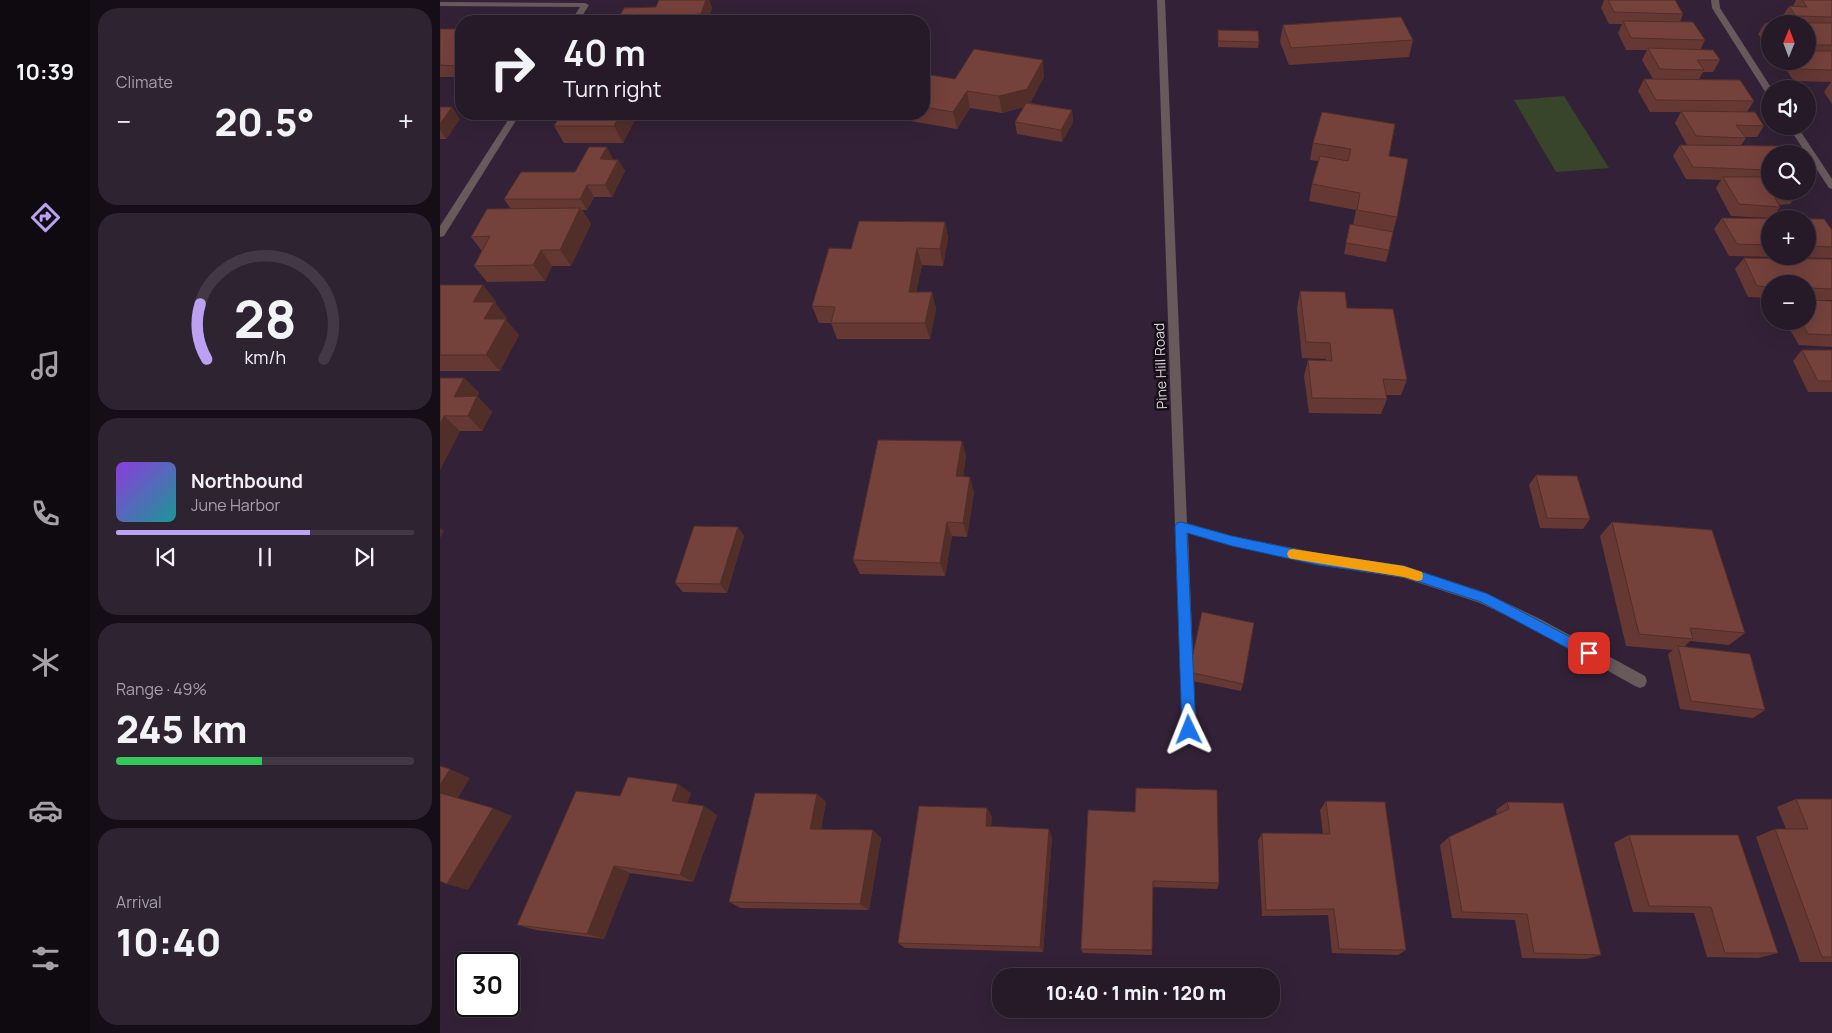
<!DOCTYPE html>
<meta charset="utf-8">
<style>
:root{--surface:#261a29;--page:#2e2331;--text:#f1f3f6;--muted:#a4a1a8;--line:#423846;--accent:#bca0f2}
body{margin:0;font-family:Manrope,sans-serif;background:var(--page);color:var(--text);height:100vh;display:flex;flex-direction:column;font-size:19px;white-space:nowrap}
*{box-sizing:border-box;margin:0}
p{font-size:16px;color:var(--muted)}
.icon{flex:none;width:28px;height:28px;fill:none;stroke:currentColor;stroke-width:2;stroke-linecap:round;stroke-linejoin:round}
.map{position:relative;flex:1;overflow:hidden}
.drawer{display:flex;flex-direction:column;gap:8px;padding:8px;background:#150e17;width:350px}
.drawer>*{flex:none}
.hud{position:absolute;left:15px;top:15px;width:475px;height:105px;border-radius:20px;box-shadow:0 5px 20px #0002,0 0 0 1px var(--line);background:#261a29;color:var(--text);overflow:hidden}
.needle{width:32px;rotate:1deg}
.tools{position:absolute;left:1321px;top:15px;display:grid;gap:10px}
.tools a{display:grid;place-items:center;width:55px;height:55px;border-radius:50%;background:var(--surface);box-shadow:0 5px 20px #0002,0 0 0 1px var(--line);font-size:25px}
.speed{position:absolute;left:15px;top:952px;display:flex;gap:10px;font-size:25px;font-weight:700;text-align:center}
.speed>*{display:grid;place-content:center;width:65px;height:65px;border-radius:50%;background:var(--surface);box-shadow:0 5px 20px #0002,0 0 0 1px var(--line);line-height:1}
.speed .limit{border:2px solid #111;border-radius:8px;background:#fff;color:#111}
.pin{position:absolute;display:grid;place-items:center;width:42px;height:42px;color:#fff;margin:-21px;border-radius:10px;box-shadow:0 2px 8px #0006}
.me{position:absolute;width:55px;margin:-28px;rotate:358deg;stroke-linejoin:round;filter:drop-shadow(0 0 4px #0008)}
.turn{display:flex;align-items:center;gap:18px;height:105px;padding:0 25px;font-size:22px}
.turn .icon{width:65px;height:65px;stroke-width:2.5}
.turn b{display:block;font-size:35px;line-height:42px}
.big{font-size:38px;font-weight:800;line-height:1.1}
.drawer .card{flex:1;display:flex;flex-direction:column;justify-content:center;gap:8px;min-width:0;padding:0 18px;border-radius:20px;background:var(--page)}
.drawer .dial{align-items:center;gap:0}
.dial svg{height:130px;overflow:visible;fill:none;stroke:var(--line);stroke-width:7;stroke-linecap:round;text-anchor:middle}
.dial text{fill:var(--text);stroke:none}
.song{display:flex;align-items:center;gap:15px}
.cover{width:60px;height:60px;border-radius:8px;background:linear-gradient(135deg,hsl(270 70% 55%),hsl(180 70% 35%))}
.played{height:5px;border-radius:2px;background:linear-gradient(90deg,var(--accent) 65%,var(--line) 65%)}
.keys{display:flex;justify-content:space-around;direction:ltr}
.heat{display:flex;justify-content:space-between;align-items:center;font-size:28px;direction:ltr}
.charge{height:8px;border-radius:4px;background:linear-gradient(90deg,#34c759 49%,var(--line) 0)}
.trip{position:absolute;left:552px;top:968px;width:288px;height:50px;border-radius:20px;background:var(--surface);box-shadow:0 5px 20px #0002,0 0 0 1px var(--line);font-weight:800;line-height:50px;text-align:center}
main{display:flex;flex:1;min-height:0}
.menu{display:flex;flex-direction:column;width:90px;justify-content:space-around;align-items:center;background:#0f0a10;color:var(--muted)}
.menu .icon{width:35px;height:35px}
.menu .selected{color:var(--accent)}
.menu b{font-size:22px;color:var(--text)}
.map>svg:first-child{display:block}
</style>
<main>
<nav class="menu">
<b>10:39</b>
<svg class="icon selected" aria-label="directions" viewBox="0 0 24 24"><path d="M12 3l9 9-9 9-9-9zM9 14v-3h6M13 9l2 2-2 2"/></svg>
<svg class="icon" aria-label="music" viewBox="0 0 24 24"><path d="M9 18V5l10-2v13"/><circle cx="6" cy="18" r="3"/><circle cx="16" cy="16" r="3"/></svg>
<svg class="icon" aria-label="phone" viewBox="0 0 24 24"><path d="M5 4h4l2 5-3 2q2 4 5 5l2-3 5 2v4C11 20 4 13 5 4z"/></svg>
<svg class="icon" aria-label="climate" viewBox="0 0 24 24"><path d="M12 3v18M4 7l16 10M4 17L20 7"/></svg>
<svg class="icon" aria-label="car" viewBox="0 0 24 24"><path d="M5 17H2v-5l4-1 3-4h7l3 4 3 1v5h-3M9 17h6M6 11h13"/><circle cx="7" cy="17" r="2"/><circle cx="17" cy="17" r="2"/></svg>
<svg class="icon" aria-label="filters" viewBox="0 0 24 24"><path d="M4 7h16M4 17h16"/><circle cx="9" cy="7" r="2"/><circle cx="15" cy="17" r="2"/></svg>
</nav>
<section class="drawer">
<div class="card"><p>Climate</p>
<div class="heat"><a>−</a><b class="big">20.5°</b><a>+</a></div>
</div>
<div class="card dial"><svg viewBox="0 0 100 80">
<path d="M14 69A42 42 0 1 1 86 69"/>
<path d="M14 69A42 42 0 0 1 10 35" stroke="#bca0f2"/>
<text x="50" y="56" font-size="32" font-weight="700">28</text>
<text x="50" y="72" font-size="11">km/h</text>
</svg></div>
<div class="card">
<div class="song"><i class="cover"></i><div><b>Northbound</b><p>June Harbor</p></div></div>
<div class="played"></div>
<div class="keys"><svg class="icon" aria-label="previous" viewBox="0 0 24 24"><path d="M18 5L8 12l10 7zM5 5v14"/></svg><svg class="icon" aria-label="pause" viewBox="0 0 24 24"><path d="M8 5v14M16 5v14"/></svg><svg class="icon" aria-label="next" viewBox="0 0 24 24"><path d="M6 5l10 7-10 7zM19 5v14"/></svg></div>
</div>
<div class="card"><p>Range · 49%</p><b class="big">245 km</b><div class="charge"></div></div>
<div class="card"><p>Arrival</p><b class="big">10:40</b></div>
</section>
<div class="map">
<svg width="1392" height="1033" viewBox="0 0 1392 1033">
<rect width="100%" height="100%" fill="#332237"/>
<!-- green -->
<path fill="#38452b" d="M1124,96L1169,168L1116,172L1074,100Z"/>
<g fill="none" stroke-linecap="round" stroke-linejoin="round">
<!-- minor -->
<path fill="#68595b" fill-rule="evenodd" d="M717,0H725L747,523L792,536L878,553L964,566L1044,592L1102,620L1205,676L1207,681L1205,686L1200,688L1195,686L1092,628L1040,603L964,578L878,565L792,546L748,533L756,730L754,735L749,737L744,735L742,730Z
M1271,0H1279L1280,8L1332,89H1330V96L1326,93L1272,8Z
M0,2L145,3L149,5L139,21H131L140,7L0,6Z
M72,114H80L4,236L0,237V226Z
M1348,126H1357L1392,179V189L1389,188Z"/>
</g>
<!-- wall -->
<path fill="#653833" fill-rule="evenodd" d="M219,0H269L272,8L267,21H177L216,7Z
M1160,0H1235L1243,14L1240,22L1265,40L1260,50L1280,60L1273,72H1263L1259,79L1314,101L1307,112L1324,126L1317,137H1305L1306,138L1301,145L1330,154V191L1359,193L1350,204L1339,205L1340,207L1332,218L1291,216L1276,188L1281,180L1246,179L1233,156L1240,145H1247L1235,123L1241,112H1210L1198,91L1204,79H1213L1202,60L1207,50H1186L1178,33L1182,24H1169L1161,8L1164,0Z
M1356,0H1392V104L1384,92L1391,82L1354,81L1341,62L1342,61H1368V24H1330V50L1318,34L1325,23H1346L1342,17L1349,6H1353Z
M843,25L973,40L969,57L849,65L840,42Z
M0,29H21V77H0Z
M778,30L819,42L818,48L778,47Z
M484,74L515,79L604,77L590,103L632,110L633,122L622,142L577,134L575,122L584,107L562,113L530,108L517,129L464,120L462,114H484Z
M0,107L20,119L6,139H0Z
M198,114L183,143H124L114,126Z
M873,143L949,156L957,217L953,232L949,250L946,262L904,254L910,224L913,225L916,210L869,201L872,184L879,161L870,160Z
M173,159V160H178L185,171L172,197H154L147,210H142L151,224L131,266H112L105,281L47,282L34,266L42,251L31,237L71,209L64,199Z
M1282,218L1384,219L1392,230V258L1289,256L1274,229ZM1330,219H1368V256H1330Z
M505,222L508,238L503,266L482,265L476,292H492L496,309L490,339H397L391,323H379L372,306L411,249Z
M1304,258L1392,259V300H1368V284H1330V298L1308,297L1295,269Z
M0,285L56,301L55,303L67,318L66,320L79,335L60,371H0Z
M860,291L907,308L967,380L961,395H946L947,399L941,414L869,413L864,376L868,360H886V359L862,358L857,308Z
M1392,301V347L1359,345L1345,321H1368Z
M1362,350H1392V392H1368L1353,361Z
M0,378H24L39,393L37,396L52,412L42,431H20L0,470Z
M522,441L526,456L523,477L534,492L527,537L512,536L505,576L420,574L413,560Z
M1096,475L1150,519L1143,529L1100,528L1089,485Z
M1172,522L1305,633L1289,645L1250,641L1244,647L1325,710L1313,718L1240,709L1228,654L1233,650L1186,646L1160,536Z
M298,527L304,536L287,593L243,592L235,583Z
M749,672L803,684L801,691L748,680Z
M251,793L247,804L277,815L253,882L190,873L164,939L96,930L77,925L180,796Z
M377,794L386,802L381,829L441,838L429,910L301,908L289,902Z
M1356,799H1392V962H1360L1316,837L1335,829H1346L1337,807Z
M886,801L966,950L958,955L892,953L888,915L822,916L818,841L822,833L883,834L880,810Z
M1067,802L1161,955L1146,959L1082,958L1075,920L1012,918L1000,845L1009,837L1057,815L1056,810Z
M547,808L552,817L551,826L612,837L603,952L465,948L458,943Z
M695,812L779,883L777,889L712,887V955L643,953L641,949Z
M1189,835L1338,953L1318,958L1267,957L1254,913L1193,912L1174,843Z"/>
<!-- shaded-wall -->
<path fill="#522e29" d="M266,0H269L272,8L267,21H264L261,14Z
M245,15L248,21H242Z
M603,60L604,77L589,106L562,113L559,96Z
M527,91L530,108L517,129L513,112Z
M12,107L20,119L6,139L0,130V124Z
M632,110L633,122L622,142L621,130Z
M180,114H198L183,143L174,126Z
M167,147L173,159L167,171L160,159Z
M178,160L185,171L172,197L165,185Z
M147,185L154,197L147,210L140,199Z
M140,208L151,224L131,266L120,250Z
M505,222L508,238L503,266L500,249Z
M477,248L482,265L473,308L469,292Z
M101,250L112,266L105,281L93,265Z
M43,285L56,301L55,303L67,318L66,320L79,335L60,371L46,355L44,319L33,302Z
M492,292L496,309L490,339L485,323Z
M24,378L39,393L29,412L14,397Z
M37,396L52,412L42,431L28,416Z
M4,416L20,431L0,470V424Z
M522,441L526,456L521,491L516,476Z
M530,477L534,492L527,537L523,523Z
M507,522L512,536L505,576L500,563Z
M298,527L304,536L287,593L280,584Z
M0,528L4,531L0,538Z
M10,769L30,778L16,801L0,794V785Z
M238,784L251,793L245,810L232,801Z
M377,794L386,802L379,837L370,829Z
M264,806L277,815L253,882L240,875Z
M53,808L72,816L28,890L7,884Z
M547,808L552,817L550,834L546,826Z
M609,829L612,837L603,952L600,947Z
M433,830L441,838L429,910L420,904Z
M174,866L190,873L164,939L147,934Z"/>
<!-- building -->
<path fill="#75413b" stroke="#522e29" d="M219,0H266L261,14L245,15L242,21H177L184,8L216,7Z
M1168,0H1235L1243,14L1174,12Z
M1362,0H1392V17L1356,16L1349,6L1367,7Z
M961,17L973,40L851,48L843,25Z
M1183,21L1253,22L1265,40L1191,38Z
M1325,23H1392V45H1368V24H1330V30Z
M0,29H21V66L0,65Z
M778,30L818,31L819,42L778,41Z
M1208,48L1273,50L1280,60H1257L1264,70L1220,69Z
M534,49L603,60L587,89L559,96L527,91L513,112L484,107V74L515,79Z
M1368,51H1392V70L1361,69L1356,61H1368Z
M1204,79L1300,80L1314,101L1216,100Z
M586,103L632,110L621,130L575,122Z
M0,107H12L0,124Z
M1241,111L1315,112L1324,126L1296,125L1306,138L1256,136Z
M882,112L955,124L949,156L968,159L957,217L917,210L920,193L872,184L880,156L908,161L911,149L873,143Z
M121,114H180L174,126H114Z
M1240,145L1342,146L1347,154H1330V170L1253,167Z
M149,147H167L160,159L178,160L165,185H147L140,199H64L81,172H135Z
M1283,177H1330V191H1358L1359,193L1333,194L1340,207L1299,204Z
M140,208L120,250H101L93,265L34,266L50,236L31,237L47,209Z
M1282,218L1384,219L1392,230V247L1368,246V219H1330V245L1297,244Z
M419,221L505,222L500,249L477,248L469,292H492L485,323H391L395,307L372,306L389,248L411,249Z
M910,224L953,232L949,250L906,243Z
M1304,258L1392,259V289L1368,288V284H1330V287L1317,286Z
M0,285H43L33,302H54L44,319H66L46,355H0Z
M860,291L905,292L907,308L953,309L967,380L943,379L947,399L872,398L868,360L892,361L890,343L866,342Z
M1368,300L1392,301V335L1368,334L1361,321H1368Z
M1362,350H1392V381H1378Z
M0,378H24L14,397L37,396L28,416H4L0,424Z
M438,440L522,441L516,476L530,477L523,523L507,522L500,563L413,560Z
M1096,475L1137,476L1150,519L1107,518Z
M1172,522L1272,530L1305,633L1250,628L1253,639L1199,634Z
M254,526L298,527L280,584L235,583Z
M762,612L814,623L803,684L749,672Z
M1238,646L1310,654L1325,710L1251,701Z
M0,766L10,769L0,785Z
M188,777L238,784L232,801L264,806L240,875L174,866L147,934L77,925L136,791L180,796Z
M696,788L777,790L779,883L713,881L712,950L641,949L648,810L695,812Z
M0,793L53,808L7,884L0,881Z
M315,793L377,794L370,829L433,830L420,904L289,902Z
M1356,799H1392V957H1382L1335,829H1368Z
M886,801L945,802L966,950L899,949L894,909L826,910L822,833L890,834Z
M1067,802L1123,803L1161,955L1094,953L1087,914L1022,912L1009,837L1069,809Z
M479,806L547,808L546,826L609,829L600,947L458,943Z
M1189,835H1298L1338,953H1285L1271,907L1209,906Z"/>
<!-- route -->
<path fill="#1a73e8" stroke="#114b97" d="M741,522L792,536L878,554L964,566L1048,594L1153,649L1155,653L1153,657L1149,659L1144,657L1041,602L964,577L878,565L792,546L747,533L756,730L754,734L749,736L744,734L742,730L735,526L737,523Z"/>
<!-- slow -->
<path fill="#f59e0b" d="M853,549L964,566L982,572L983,576L982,580L977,581L964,577L853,559L849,558L847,554L849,550Z"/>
<g text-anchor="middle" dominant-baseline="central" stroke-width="5" stroke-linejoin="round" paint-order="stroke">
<!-- street labels -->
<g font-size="14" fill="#dfd3e2" stroke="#160f18">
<text transform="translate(720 366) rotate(-92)">Pine Hill Road</text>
</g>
</g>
</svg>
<div class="tools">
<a><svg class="needle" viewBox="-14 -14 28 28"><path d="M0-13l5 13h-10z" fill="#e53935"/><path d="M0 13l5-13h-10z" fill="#a4a1a8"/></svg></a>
<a><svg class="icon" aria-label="sound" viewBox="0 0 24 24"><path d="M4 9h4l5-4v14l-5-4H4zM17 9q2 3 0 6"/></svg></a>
<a><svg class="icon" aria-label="search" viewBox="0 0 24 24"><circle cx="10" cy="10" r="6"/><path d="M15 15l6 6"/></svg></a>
<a>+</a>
<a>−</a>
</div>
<div class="speed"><div class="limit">30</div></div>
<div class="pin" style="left:1149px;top:653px;background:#d93025"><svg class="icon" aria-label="arrive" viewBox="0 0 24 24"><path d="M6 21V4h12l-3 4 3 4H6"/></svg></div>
<svg class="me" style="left:749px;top:730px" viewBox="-20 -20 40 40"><path d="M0-17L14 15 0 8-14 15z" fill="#1a73e8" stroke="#fff" stroke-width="4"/></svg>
<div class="trip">10:40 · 1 min · 120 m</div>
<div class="hud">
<div class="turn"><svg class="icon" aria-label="right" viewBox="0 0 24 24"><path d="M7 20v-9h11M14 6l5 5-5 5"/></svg><div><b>40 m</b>Turn right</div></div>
</div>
</div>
</main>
